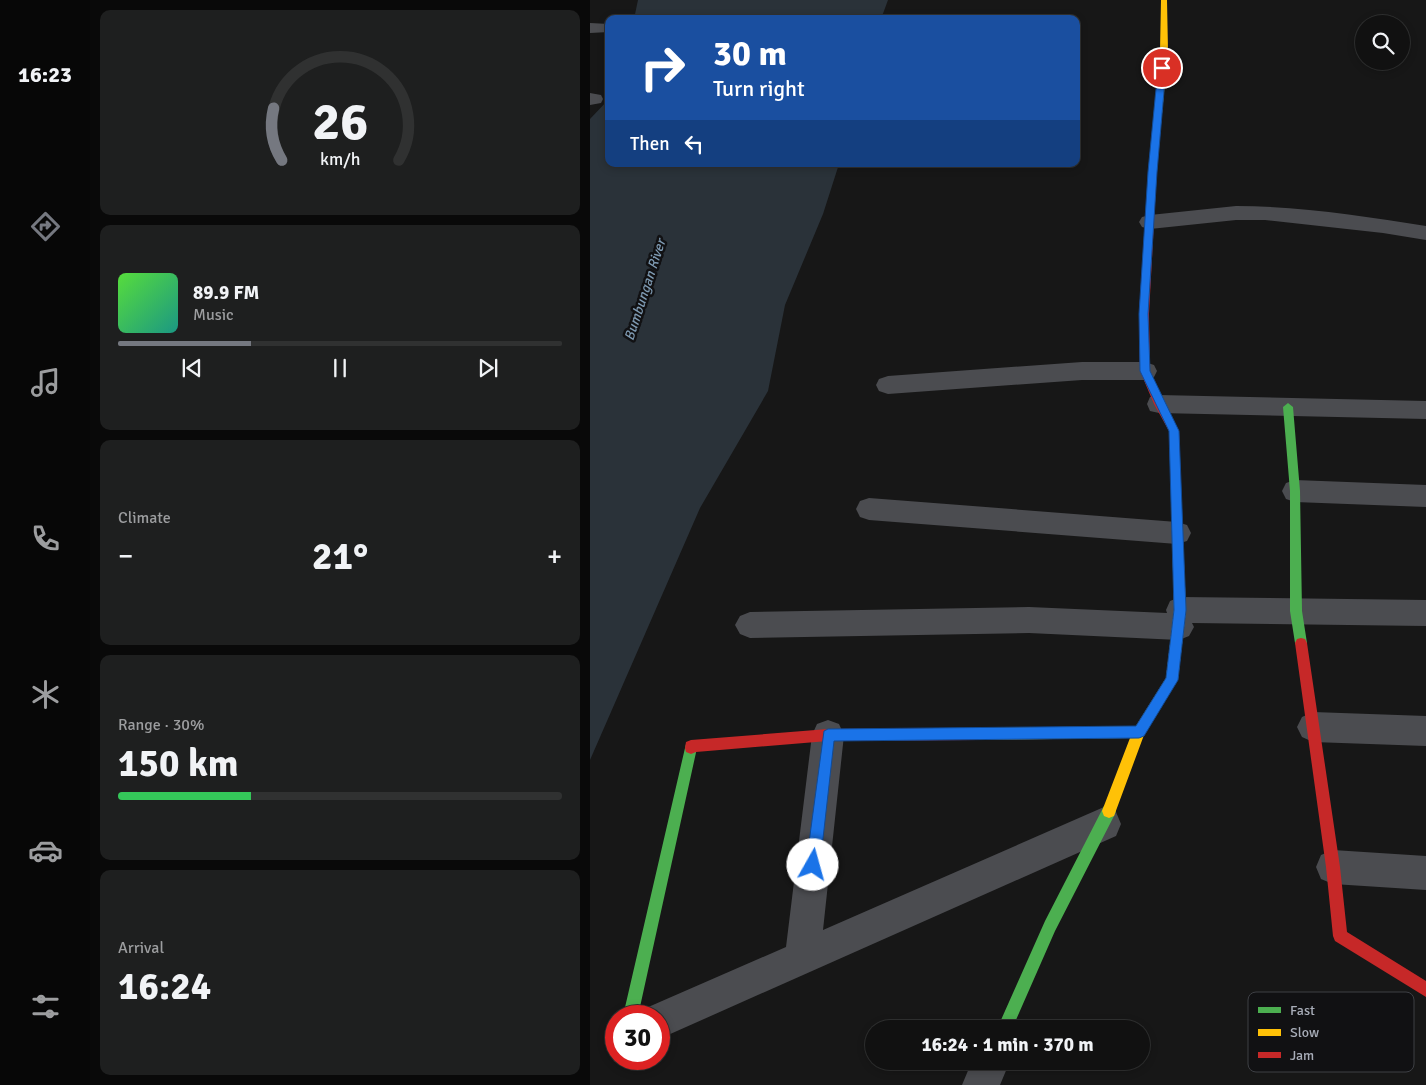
<!DOCTYPE html>
<meta charset="utf-8">
<style>
:root{--surface:#111;--page:#1e1f1f;--text:#f1f3f6;--muted:#9c9d9f;--line:#303131;--accent:#757880}
body{margin:0;font-family:Signika,sans-serif;background:var(--page);color:var(--text);height:100vh;display:flex;flex-direction:column;font-size:19px;white-space:nowrap}
*{box-sizing:border-box;margin:0}
p{font-size:16px;color:var(--muted)}
.icon{flex:none;width:28px;height:28px;fill:none;stroke:currentColor;stroke-width:2;stroke-linecap:round;stroke-linejoin:round}
.map{position:relative;flex:1;overflow:hidden}
.side{display:flex;flex-direction:column;gap:10px;padding:10px;background:#090909;width:500px}
.side>*{flex:none}
.guide{position:absolute;left:15px;top:15px;width:475px;height:152px;border-radius:10px;box-shadow:0 2px 8px #0003,0 0 0 1px var(--line);background:#1a4fa0;color:#fff;overflow:hidden}
.tools{position:absolute;left:765px;top:15px;display:grid;gap:10px}
.tools a{display:grid;place-items:center;width:55px;height:55px;border-radius:50%;background:var(--surface);box-shadow:0 2px 8px #0003,0 0 0 1px var(--line);font-size:25px}
.speed{position:absolute;left:15px;top:1005px;display:flex;gap:10px;font-size:25px;font-weight:700;text-align:center}
.speed>*{display:grid;place-content:center;width:65px;height:65px;border-radius:50%;background:var(--surface);box-shadow:0 2px 8px #0003,0 0 0 1px var(--line);line-height:1}
.speed .limit{border:8px solid #d22;background:#fff;color:#111}
.pin{position:absolute;display:grid;place-items:center;width:42px;height:42px;color:#fff;margin:-21px;border:2px solid #fff;border-radius:50%;box-shadow:0 1px 5px #0007}
.me{position:absolute;width:55px;margin:-28px;rotate:7deg;stroke-linejoin:round;filter:drop-shadow(0 0 4px #0008)}
.turn{display:flex;align-items:center;gap:18px;height:105px;padding:0 25px;font-size:22px}
.turn .icon{width:65px;height:65px;stroke-width:2.5}
.turn b{display:block;font-size:35px;line-height:42px}
.then{display:flex;align-items:center;height:48px;padding:0 25px;background:#0003;gap:10px;font-size:19px}
.big{font-size:38px;font-weight:800;line-height:1.1}
.side .card{flex:1;display:flex;flex-direction:column;justify-content:center;gap:8px;min-width:0;padding:0 18px;border-radius:10px;background:var(--page)}
.side .dial{align-items:center;gap:0}
.dial svg{height:130px;overflow:visible;fill:none;stroke:var(--line);stroke-width:7;stroke-linecap:round;text-anchor:middle}
.dial text{fill:var(--text);stroke:none}
.song{display:flex;align-items:center;gap:15px}
.cover{width:60px;height:60px;border-radius:8px;background:linear-gradient(135deg,hsl(110 70% 55%),hsl(170 70% 35%))}
.played{height:5px;border-radius:2px;background:linear-gradient(90deg,var(--accent) 30%,var(--line) 30%)}
.keys{display:flex;justify-content:space-around;direction:ltr}
.heat{display:flex;justify-content:space-between;align-items:center;font-size:28px;direction:ltr}
.charge{height:8px;border-radius:4px;background:linear-gradient(90deg,#34c759 30%,var(--line) 0)}
.trip{position:absolute;left:275px;top:1020px;width:285px;height:50px;border-radius:25px;background:var(--surface);box-shadow:0 2px 8px #0003,0 0 0 1px var(--line);font-weight:800;line-height:50px;text-align:center}
main{display:flex;flex:1;min-height:0}
.tabs{display:flex;flex-direction:column;width:90px;justify-content:space-around;align-items:center;background:#070707;color:var(--muted)}
.tabs .icon{width:35px;height:35px}
.tabs .on{color:var(--accent)}
.tabs b{font-size:22px;color:var(--text)}
.map>svg:first-child{display:block}
</style>
<main>
<nav class="tabs">
<b>16:23</b>
<svg class="icon on" aria-label="directions" viewBox="0 0 24 24"><path d="M12 3l9 9-9 9-9-9zM9 14v-3h6M13 9l2 2-2 2"/></svg>
<svg class="icon" aria-label="music" viewBox="0 0 24 24"><path d="M9 18V5l10-2v13"/><circle cx="6" cy="18" r="3"/><circle cx="16" cy="16" r="3"/></svg>
<svg class="icon" aria-label="phone" viewBox="0 0 24 24"><path d="M5 4h4l2 5-3 2q2 4 5 5l2-3 5 2v4C11 20 4 13 5 4z"/></svg>
<svg class="icon" aria-label="climate" viewBox="0 0 24 24"><path d="M12 3v18M4 7l16 10M4 17L20 7"/></svg>
<svg class="icon" aria-label="car" viewBox="0 0 24 24"><path d="M5 17H2v-5l4-1 3-4h7l3 4 3 1v5h-3M9 17h6M6 11h13"/><circle cx="7" cy="17" r="2"/><circle cx="17" cy="17" r="2"/></svg>
<svg class="icon" aria-label="filters" viewBox="0 0 24 24"><path d="M4 7h16M4 17h16"/><circle cx="9" cy="7" r="2"/><circle cx="15" cy="17" r="2"/></svg>
</nav>
<section class="side">
<div class="card dial"><svg viewBox="0 0 100 80">
<path d="M14 69A42 42 0 1 1 86 69"/>
<path d="M14 69A42 42 0 0 1 9 37" stroke="#757880"/>
<text x="50" y="56" font-size="32" font-weight="700">26</text>
<text x="50" y="72" font-size="11">km/h</text>
</svg></div>
<div class="card">
<div class="song"><i class="cover"></i><div><b>89.9 FM</b><p>Music</p></div></div>
<div class="played"></div>
<div class="keys"><svg class="icon" aria-label="previous" viewBox="0 0 24 24"><path d="M18 5L8 12l10 7zM5 5v14"/></svg><svg class="icon" aria-label="pause" viewBox="0 0 24 24"><path d="M8 5v14M16 5v14"/></svg><svg class="icon" aria-label="next" viewBox="0 0 24 24"><path d="M6 5l10 7-10 7zM19 5v14"/></svg></div>
</div>
<div class="card"><p>Climate</p>
<div class="heat"><a>−</a><b class="big">21°</b><a>+</a></div>
</div>
<div class="card"><p>Range · 30%</p><b class="big">150 km</b><div class="charge"></div></div>
<div class="card"><p>Arrival</p><b class="big">16:24</b></div>
</section>
<div class="map">
<svg width="836" height="1085" viewBox="0 0 836 1085">
<rect width="100%" height="100%" fill="#171717"/>
<!-- water -->
<path fill="#2a3239" d="M48,0H298L291,19H44Z
M19,99V164H249L233,214L195,305L178,391L110,508L0,760V119Z"/>
<g fill="none" stroke-linecap="round" stroke-linejoin="round">
<!-- street -->
<path fill="#4b4c50" fill-rule="evenodd" d="M0,23L19,24V32L0,33Z
M0,93L11,95L13,99L11,103L0,105Z
M646,206C709,206 774,216 836,226V240L793,233L675,220H646L560,229L552,227L549,222L552,217L560,215Z
M492,362H555L564,365L567,371L564,377L555,380H492L298,394L289,391L286,385L289,379L298,376Z
M569,395L836,401V419L569,413L560,411L557,404L560,397Z
M705,480L836,485V507L705,502L696,499L692,491L696,483Z
M279,498L587,522L597,525L601,533L597,541L587,544L279,520L270,517L266,509L270,501Z
M590,597L836,600V626L602,623L604,627L599,636L589,640L439,633L160,638L150,634L145,625L150,616L160,612L439,607L577,613L576,610L580,601Z
M723,712L836,716V746L723,742L712,737L707,727L712,717Z
M238,720L249,724L254,735L233,930L514,807L526,812L531,824L526,836L69,1039V1016H53L56,1008L196,947L222,735L227,724Z
M743,850L836,856V890L743,884L731,879L726,867L731,855Z
M382,1061H420L410,1085H372Z"/>
<!-- fast -->
<path fill="#4caf50" fill-rule="evenodd" d="M698,403L703,407L710,491L712,611L717,643L715,647L711,648L707,647L705,643L700,611V491L693,407Z
M101,742L106,744L107,748L48,1016H33L95,748L96,744Z
M519,804L524,806L526,811L524,816L465,931L422,1029H407L455,921L514,806Z"/>
<!-- slow -->
<path fill="#ffc107" fill-rule="evenodd" d="M571,0H577L578,51L567,166L563,169L559,166L570,51Z
M586,489L590,490L591,493L596,610L588,679L554,735L524,816L519,818L514,816L512,811L540,738L388,740L383,738L382,734L383,730L388,728L546,726L576,678L584,610L581,493L582,490Z"/>
<!-- jam -->
<path fill="#c62828" fill-rule="evenodd" d="M563,163L567,166L559,314L560,371L574,404L589,431L591,493L590,496H582L581,493L579,431L564,404L550,371L549,314L559,166Z
M711,638L715,639L717,643L750,867L757,932L836,981V997L745,941L743,936L736,867L705,643L707,639Z
M388,728L393,730L394,734L393,738L388,740L238,741L106,752L101,754L96,752L95,748L96,742L101,740L238,729Z"/>
</g>
<!-- route -->
<path fill="#1a73e8" stroke="#114b97" d="M572,66L576,68L567,172L558,314L560,371L589,431L596,610L588,680L554,736L549,738L244,741L230,865L228,870L223,872L218,870L216,865L234,731L238,729L546,726L576,678L584,610L579,431L550,371L549,314L558,172L568,68Z"/>
<g text-anchor="middle" dominant-baseline="central" stroke-width="5" stroke-linejoin="round" paint-order="stroke">
<!-- water labels -->
<g font-size="14" font-style="italic" fill="#7f9bb3" stroke="#111113">
<text transform="translate(55 290) rotate(-72)">Bumbungan River</text>
</g>
</g>
<!-- legend -->
<rect x="658" y="992" width="166" height="80" rx="8" fill="#111113" stroke="#3e4045" stroke-width="1"/>
<rect x="668" y="1007" width="23" height="6" fill="#4caf50"/>
<rect x="668" y="1029" width="23" height="7" fill="#ffc107"/>
<rect x="668" y="1052" width="23" height="6" fill="#c62828"/>
<g font-size="14" fill="#a8adb8">
<text x="700" y="1015">Fast</text>
<text x="700" y="1037">Slow</text>
<text x="700" y="1060">Jam</text>
</g>
</svg>
<div class="tools">
<a><svg class="icon" aria-label="search" viewBox="0 0 24 24"><circle cx="10" cy="10" r="6"/><path d="M15 15l6 6"/></svg></a>
</div>
<div class="speed"><div class="limit">30</div></div>
<div class="pin" style="left:572px;top:68px;background:#d93025"><svg class="icon" aria-label="arrive" viewBox="0 0 24 24"><path d="M6 21V4h12l-3 4 3 4H6"/></svg></div>
<svg class="me" style="left:223px;top:865px" viewBox="-20 -20 40 40"><circle r="19" fill="#fff"/><path d="M0-13L10 11 0 6-10 11z" fill="#1a73e8"/></svg>
<div class="trip">16:24 · 1 min · 370 m</div>
<div class="guide">
<div class="turn"><svg class="icon" aria-label="right" viewBox="0 0 24 24"><path d="M7 20v-9h11M14 6l5 5-5 5"/></svg><div><b>30 m</b>Turn right</div></div>
<div class="then">Then<svg class="icon" aria-label="left" viewBox="0 0 24 24"><path d="M17 20v-9H6M10 6l-5 5 5 5"/></svg></div>
</div>
</div>
</main>
